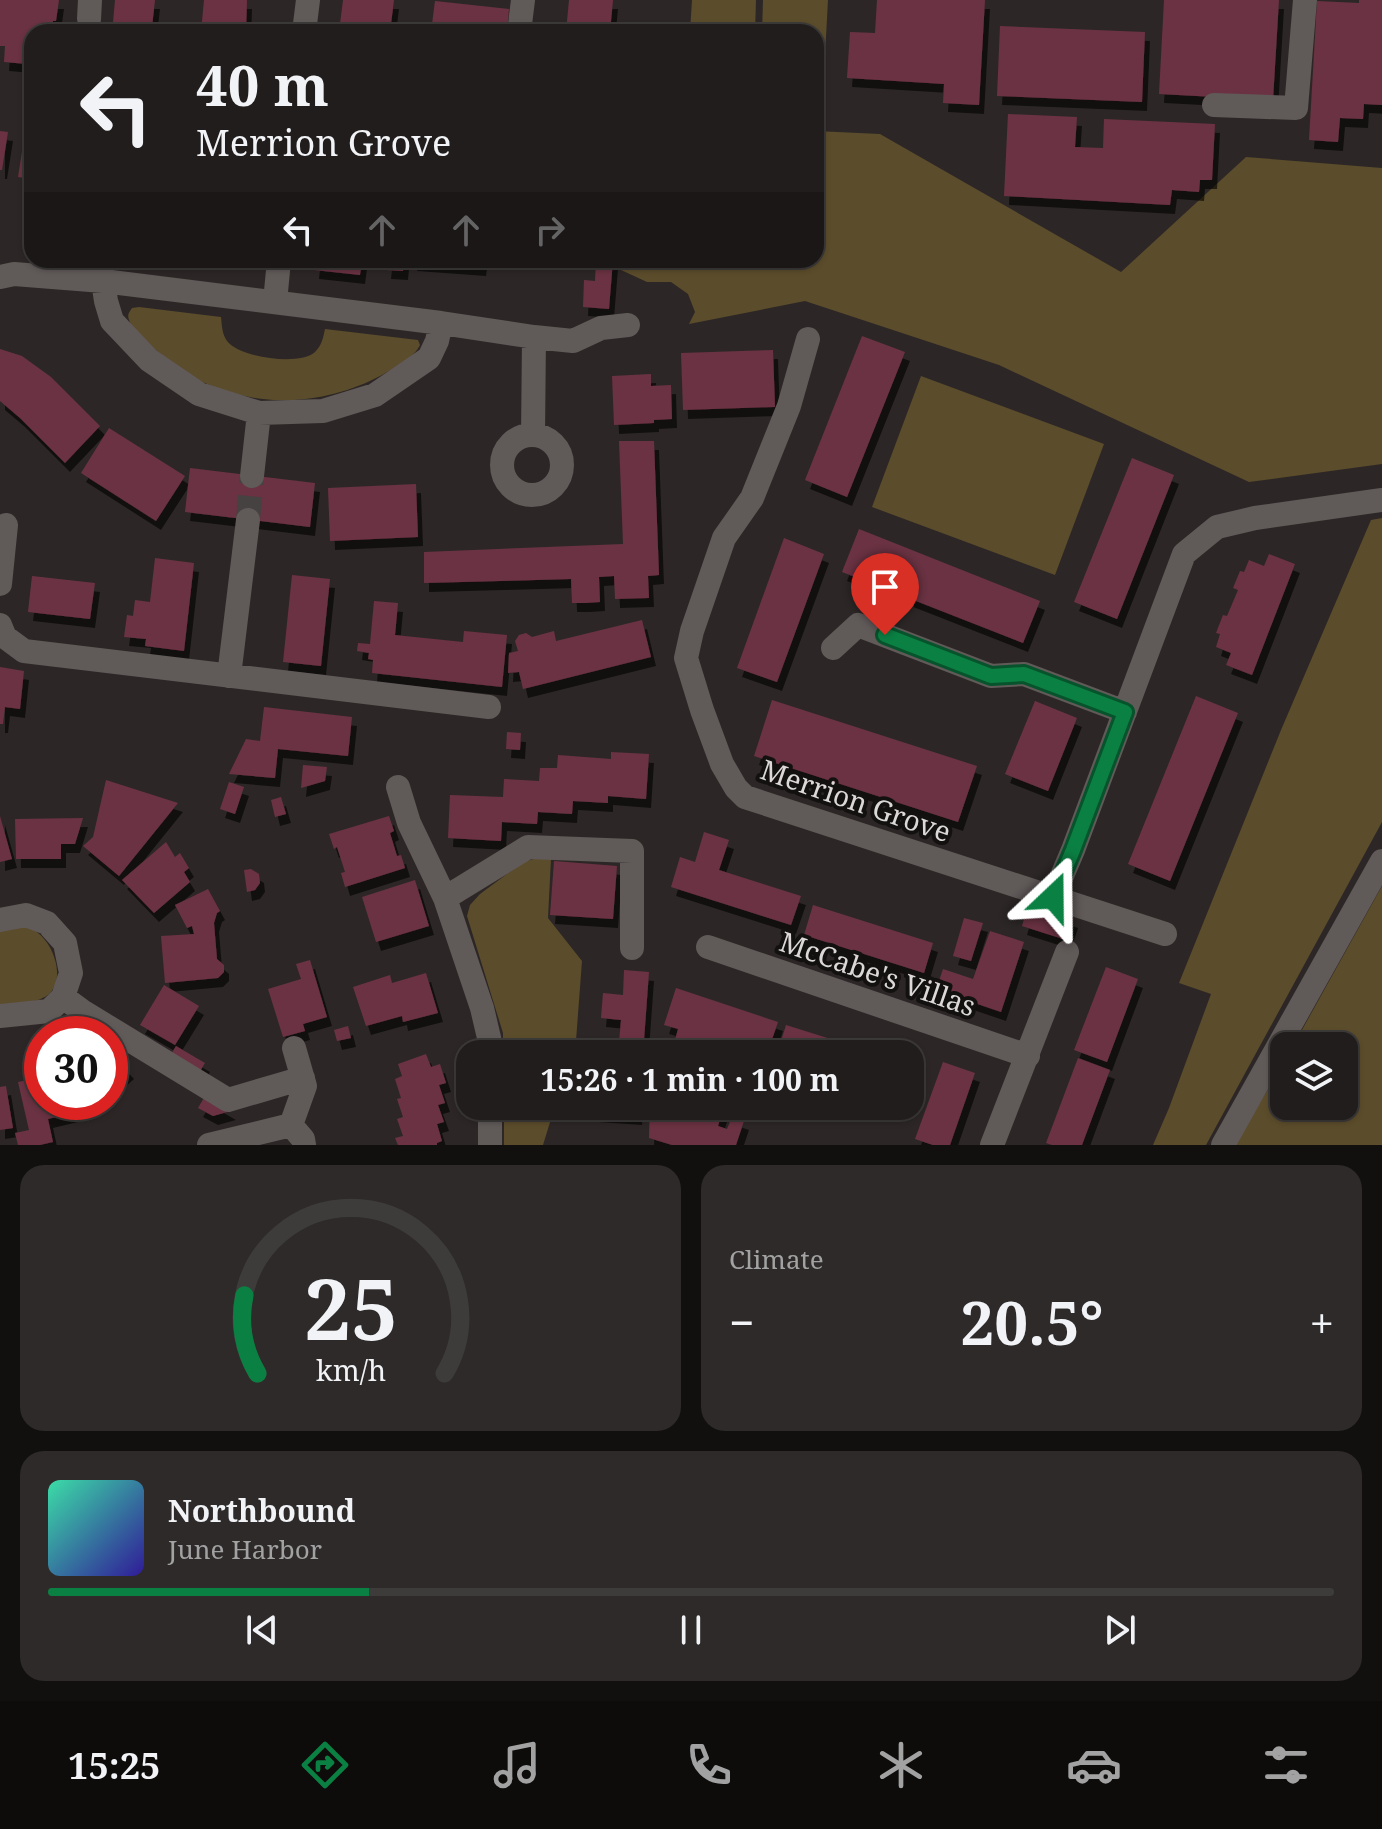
<!DOCTYPE html>
<meta charset="utf-8">
<style>
:root{--surface:#211d1c;--page:#2d2a29;--text:#f1f3f6;--muted:#a2a2a3;--line:#3e3b3b;--accent:#0b8043}
body{margin:0;font-family:"Noto Serif",serif;background:var(--page);color:var(--text);height:100vh;display:flex;flex-direction:column;font-size:30px;white-space:nowrap}
*{box-sizing:border-box;margin:0}
p{font-size:26px;color:var(--muted)}
.icon{flex:none;width:44px;height:44px;fill:none;stroke:currentColor;stroke-width:2;stroke-linecap:round;stroke-linejoin:round}
.map{position:relative;height:1145px;overflow:hidden}
.details{display:flex;flex-direction:column;gap:20px;padding:20px;background:#12100f;flex:1}
.details>*{flex:none}
.top-card{position:absolute;left:24px;top:24px;width:800px;height:244px;border-radius:24px;box-shadow:0 2px 6px #0004,0 0 0 2px var(--line);background:#211d1c;color:var(--text);overflow:hidden}
.controls{position:absolute;left:1270px;top:1032px;display:grid;gap:16px}
.controls a{display:grid;place-items:center;width:88px;height:88px;border-radius:16px;background:var(--surface);box-shadow:0 2px 6px #0004,0 0 0 2px var(--line);font-size:40px}
.speed{position:absolute;left:24px;top:1016px;display:flex;gap:16px;font-size:40px;font-weight:700;text-align:center}
.speed>*{display:grid;place-content:center;width:104px;height:104px;border-radius:50%;background:var(--surface);box-shadow:0 2px 6px #0004,0 0 0 2px var(--line);line-height:1}
.speed .limit{border:12px solid #d22;background:#fff;color:#111}
.pin{position:absolute;display:grid;place-items:center;width:68px;height:68px;color:#fff;margin:-82px -34px;border-radius:50% 50% 50% 0;rotate:-45deg;box-shadow:0 0 8px #0007}
.pin .icon{rotate:45deg}
.me{position:absolute;width:88px;margin:-44px;rotate:23deg;stroke-linejoin:round;filter:drop-shadow(0 0 6px #0008)}
.turn{display:flex;align-items:center;gap:28px;height:168px;padding:0 40px;font-size:36px}
.turn .icon{width:104px;height:104px;stroke-width:2.5}
.turn b{display:block;font-size:56px;line-height:68px}
.lanes{display:flex;align-items:center;height:76px;padding:0 40px;background:#0003;justify-content:center;gap:40px;direction:ltr}
.lanes .off{opacity:.35}
.big{font-size:60px;font-weight:700;line-height:1.1}
.details .card{flex:1;display:flex;flex-direction:column;justify-content:center;gap:12px;min-width:0;padding:0 28px;border-radius:24px;background:var(--page)}
.details .dial{align-items:center;gap:0}
.dial svg{height:208px;overflow:visible;fill:none;stroke:var(--line);stroke-width:7;stroke-linecap:round;text-anchor:middle}
.dial text{fill:var(--text);stroke:none}
.song{display:flex;align-items:center;gap:24px}
.cover{width:96px;height:96px;border-radius:12px;background:linear-gradient(135deg,hsl(160 70% 55%),hsl(250 70% 35%))}
.played{height:8px;border-radius:4px;background:linear-gradient(90deg,var(--accent) 25%,var(--line) 25%)}
.keys{display:flex;justify-content:space-around;direction:ltr}
.heat{display:flex;justify-content:space-between;align-items:center;font-size:44px;direction:ltr}
.details .tiles{flex:1;display:grid;gap:20px;grid-template-columns:1fr 1fr}
.card:last-child{grid-column:span 2}
.trip{position:absolute;left:456px;top:1040px;width:468px;height:80px;border-radius:24px;background:var(--surface);box-shadow:0 2px 6px #0004,0 0 0 2px var(--line);font-weight:700;line-height:80px;text-align:center}
.tab-bar{display:flex;height:128px;justify-content:space-around;align-items:center;background:#0d0c0b;color:var(--muted)}
.tab-bar .icon{width:56px;height:56px}
.tab-bar .active{color:var(--accent)}
.tab-bar b{font-size:36px;color:var(--text)}
.map>svg:first-child{display:block}
</style>
<div class="map">
<svg width="1382" height="1145" viewBox="0 0 1382 1145">
<defs>
<filter id="shadow"><feDropShadow dx="5" dy="9" stdDeviation="0" flood-color="#0009"/></filter>
</defs>
<rect width="100%" height="100%" fill="#2c2726"/>
<!-- green -->
<path fill="#5b4c2b" d="M692,0H756L755,32H690Z
M763,0H828L822,111L816,110V32H762Z
M816,131L880,134L1121,272L1246,157L1382,168V464L1249,482L999,365L805,301L689,324L695,312L688,294L671,282H647L621,270V260H816Z
M139,307L221,317C222,326 222,334 227,341C240,358 300,366 315,352C322,345 323,338 325,329L418,340L420,345C413,359 395,367 382,375C347,394 303,404 263,399C242,397 217,389 198,380C182,371 134,337 129,320C127,314 129,313 132,308Z
M921,376L1104,444L1055,575L872,507Z
M1382,518V822L1206,1145H1153L1169,1108L1211,994L1179,983L1281,730L1371,520Z
M537,858L551,859L548,918L582,961L575,1054H503V1033L467,916L470,905L480,894L523,862Z
M1382,886V1145H1235L1284,1062V1106H1344V1046H1293Z
M9,928C15,928 24,926 29,928C51,935 67,976 50,993C39,1004 14,1004 0,1007V931Z
M504,1106H555L543,1145H504Z"/>
<!-- building -->
<path fill="#6b3242" filter="url(#shadow)" d="M0,0H59L56,21H53L52,32H32V74H26L27,64L4,62L5,46H0Z
M115,0H155L152,27L149,26V32H132L133,25L113,23Z
M204,0H247L246,32H201Z
M343,0H394L390,32H339Z
M569,0H613L610,32H566Z
M877,0H985L979,105L943,103L944,84L847,78L850,32L875,33Z
M1164,0H1279L1273,100L1159,94Z
M1359,0H1382V105L1364,104L1363,119L1340,118L1338,142L1309,140L1317,1L1359,3Z
M435,1L509,9L507,32H431Z
M1000,26L1145,32L1142,102L997,96Z
M1008,114L1077,117L1075,147L1103,148L1104,119L1215,124L1212,180H1200L1199,192L1172,190L1170,205L1004,196Z
M0,131L8,132L2,170H0Z
M25,133L32,134V179L18,177Z
M315,260H362L360,275L314,270Z
M387,260H404L403,271L386,270Z
M412,260H482L481,267L412,262Z
M596,260H613L609,309L583,307L584,280L595,281Z
M862,336L905,352L847,497L805,480Z
M0,349L22,356L51,377L100,426L65,463L20,418L0,401Z
M773,350L775,407L683,410L681,353Z
M651,374V386L671,385L672,419L654,420V423L614,425L612,376Z
M109,428L185,476L156,521L81,473Z
M619,441H654L659,575L648,576L649,598L615,599L614,576L599,577L600,602L585,603H572L571,579L424,583V552L623,544Z
M1132,458L1174,475L1117,619L1074,602Z
M190,468L315,483L310,527L185,512Z
M416,484L418,537L330,541L328,488Z
M859,529L1040,601L1023,643L842,572Z
M784,538L824,554L777,682L737,668Z
M1269,554L1295,564L1252,675L1226,665L1231,653L1216,647L1220,634L1216,633L1223,615L1227,616L1238,590L1233,588L1240,571L1244,572L1249,560L1264,566Z
M155,558L194,563L184,651L145,646L146,639L124,637L127,615L133,616L135,600L150,602Z
M292,575L330,579L321,666L283,662Z
M32,576L95,583L90,619L28,612Z
M374,601L398,603L395,635L463,642L464,631L507,635L502,687L372,673L373,660L368,659L369,653L357,651L358,643L370,644Z
M642,620L651,657L523,689L519,672L508,673L509,653L518,651L515,641L519,635L526,633L532,637L554,631L556,641Z
M0,667L24,671L20,709L5,707L3,724H0Z
M1196,696L1238,713L1170,881L1128,864Z
M772,700L977,766L958,822L754,756Z
M1035,701L1077,718L1048,791L1005,774Z
M264,707L352,717L348,756L278,749L275,778L229,774L246,739L260,741Z
M507,732L521,733L520,750L506,749Z
M611,752L649,754L646,799L608,796V803L573,801L572,814L538,812L537,824L502,822L501,841L448,838L450,795L503,797L504,779L539,781L540,768H557L558,755L611,759Z
M303,765L327,767L325,781L301,788Z
M106,780L178,803L119,876L83,846L93,837Z
M229,782L244,787L235,814L220,809Z
M281,797L286,814L275,817L271,800Z
M0,816L12,859L0,862Z
M389,816L394,831L390,833L397,856L401,855L405,868L345,887L341,873L345,872L337,847L334,849L329,834Z
M83,818L75,844H61V859H16L15,819Z
M704,832L729,840L719,870L801,896L791,925L671,887L680,857L695,862Z
M166,842L175,857L180,853L189,868L184,872L190,882L154,913L122,880Z
M554,861L617,866L613,919L550,915Z
M251,869L259,874L260,883L255,890L247,892L244,870Z
M415,880L429,926L376,942L362,897Z
M208,889L220,911L217,913L214,923L217,959L224,965V972L218,978L165,983L161,936L194,934L192,926L187,928L175,905Z
M813,905L933,943L924,973L804,935Z
M1028,905L1073,919L1066,940L1022,926Z
M964,918L983,923L971,961L953,956Z
M990,931L1024,942L1001,1012L936,990L943,969L973,979Z
M310,960L327,1017L303,1024L305,1031L283,1037L268,989L301,979L296,964Z
M1106,967L1138,979L1107,1062L1074,1050Z
M624,970L649,972L643,1054H597L598,1040L619,1042L621,1020L601,1018L603,993L623,995Z
M426,973L438,1013L403,1022L402,1016L366,1026L353,987L390,975L392,983Z
M164,985L199,1006L175,1045L140,1025Z
M676,988L778,1022L767,1054H736L720,1049L719,1054L675,1040L678,1029L664,1025Z
M786,1025L853,1046L875,1054H777Z
M348,1026L351,1038L337,1041L334,1030Z
M176,1046L205,1063L199,1073L170,1056Z
M110,1049L129,1070L110,1087Z
M426,1054L431,1067L440,1064L446,1083L439,1085L445,1103L438,1105L444,1122L437,1124L442,1141L437,1143V1145H398L395,1138L403,1136L397,1119L403,1117L397,1099L401,1098L395,1079L402,1076L398,1064Z
M1078,1058L1110,1070L1082,1145H1052L1046,1143Z
M943,1062L975,1073L950,1145H933L915,1139Z
M42,1077V1102H71L73,1113L48,1119L53,1142L40,1145H18L15,1133L29,1130L18,1082Z
M6,1086L13,1128L0,1130V1087Z
M205,1096L231,1111L213,1116L198,1108Z
M593,1106H638L637,1116L593,1113Z
M650,1106L696,1120L701,1106H724L718,1126L727,1129L732,1117L744,1121L736,1145H672L649,1138Z"/>
<g fill="none" stroke-linecap="round" stroke-linejoin="round">
<!-- minor-tunnel -->
<path stroke="#464241" stroke-width="24" stroke-dasharray="24 12" stroke-linecap="butt" d="M248,520L252,476"/>
<!-- minor -->
<path stroke="#605a59" stroke-width="24" d="M89,19L90,0
M304,32L308,0
M519,32L523,0
M1214,105L1296,108L1305,0
M0,277L14,274L103,281L441,323L534,337L573,341L601,328L628,325
M103,281L106,301L112,321L149,360L199,394L259,413L323,411L375,395L429,358L437,341L441,323
M275,302L279,260
M808,339L789,406L752,498L724,538L692,631L686,658L702,710L722,764L736,788L745,797L1165,934
M533,435L534,337
M502 465a30 30 0 1 1 60 0a30 30 0 1 1-60 0Z
M252,476L259,413
M0,584L6,525
M0,625L5,637L24,651L489,707
M833,648L858,625L991,676L1024,674L1125,712
M229,676L248,520
M398,787L409,823L445,898L528,847L632,851V948
M1053,897L1073,850L1184,554L1217,527L1255,518L1382,500
M445,898L482,1008L490,1042V1054
M0,920L26,915L47,923L65,943L71,973L63,997L49,1011L0,1016
M708,947L1028,1056
M63,997L82,1011L228,1100L303,1078
M490,1106V1145
M291,1125L305,1086L294,1048
M209,1145L291,1125L303,1139L304,1145
M992,1145L1067,952
M1223,1145L1382,861"/>
</g>
<g fill="none" stroke-linecap="round" stroke-linejoin="round">
<defs>
<path id="route" d="M885,635L991,676L1024,674L1125,712L1073,850L1053,897"/>
</defs>
<!-- route casing -->
<use href="#route" stroke="#07532c" stroke-width="20"/>
<!-- route -->
<use href="#route" stroke="#0b8043" stroke-width="14"/>
</g>
<g text-anchor="middle" dominant-baseline="central" stroke-width="8" stroke-linejoin="round" paint-order="stroke">
<!-- street labels -->
<g font-size="28" fill="#dcd8d8" stroke="#131110">
<text transform="translate(856 800) rotate(19)">Merrion Grove</text>
<text transform="translate(878 973) rotate(19)">McCabe's Villas</text>
</g>
</g>
</svg>
<div class="controls">
<a><svg class="icon" aria-label="layers" viewBox="0 0 24 24"><path d="M12 4l9 5-9 5-9-5zM3 14l9 5 9-5"/></svg></a>
</div>
<div class="speed"><div class="limit">30</div></div>
<div class="pin" style="left:885px;top:635px;background:#d93025"><svg class="icon" aria-label="arrive" viewBox="0 0 24 24"><path d="M6 21V4h12l-3 4 3 4H6"/></svg></div>
<svg class="me" style="left:1053px;top:897px" viewBox="-20 -20 40 40"><path d="M0-17L14 15 0 8-14 15z" fill="#0b8043" stroke="#fff" stroke-width="4"/></svg>
<div class="trip">15:26 · 1 min · 100 m</div>
<div class="top-card">
<div class="turn"><svg class="icon" aria-label="left" viewBox="0 0 24 24"><path d="M17 20v-9H6M10 6l-5 5 5 5"/></svg><div><b>40 m</b>Merrion Grove</div></div>
<div class="lanes"><svg class="icon" aria-label="left" viewBox="0 0 24 24"><path d="M17 20v-9H6M10 6l-5 5 5 5"/></svg><svg class="icon off" aria-label="ahead" viewBox="0 0 24 24"><path d="M12 20V5M6 11l6-6 6 6"/></svg><svg class="icon off" aria-label="ahead" viewBox="0 0 24 24"><path d="M12 20V5M6 11l6-6 6 6"/></svg><svg class="icon off" aria-label="right" viewBox="0 0 24 24"><path d="M7 20v-9h11M14 6l5 5-5 5"/></svg></div>
</div>
</div>
<section class="details">
<div class="tiles">
<div class="card dial"><svg viewBox="0 0 100 80">
<path d="M14 69A42 42 0 1 1 86 69"/>
<path d="M14 69A42 42 0 0 1 9 39" stroke="#0b8043"/>
<text x="50" y="56" font-size="32" font-weight="700">25</text>
<text x="50" y="72" font-size="11">km/h</text>
</svg></div>
<div class="card"><p>Climate</p>
<div class="heat"><a>−</a><b class="big">20.5°</b><a>+</a></div>
</div>
<div class="card">
<div class="song"><i class="cover"></i><div><b>Northbound</b><p>June Harbor</p></div></div>
<div class="played"></div>
<div class="keys"><svg class="icon" aria-label="previous" viewBox="0 0 24 24"><path d="M18 5L8 12l10 7zM5 5v14"/></svg><svg class="icon" aria-label="pause" viewBox="0 0 24 24"><path d="M8 5v14M16 5v14"/></svg><svg class="icon" aria-label="next" viewBox="0 0 24 24"><path d="M6 5l10 7-10 7zM19 5v14"/></svg></div>
</div>
</div>
</section>
<nav class="tab-bar">
<b>15:25</b>
<svg class="icon active" aria-label="directions" viewBox="0 0 24 24"><path d="M12 3l9 9-9 9-9-9zM9 14v-3h6M13 9l2 2-2 2"/></svg>
<svg class="icon" aria-label="music" viewBox="0 0 24 24"><path d="M9 18V5l10-2v13"/><circle cx="6" cy="18" r="3"/><circle cx="16" cy="16" r="3"/></svg>
<svg class="icon" aria-label="phone" viewBox="0 0 24 24"><path d="M5 4h4l2 5-3 2q2 4 5 5l2-3 5 2v4C11 20 4 13 5 4z"/></svg>
<svg class="icon" aria-label="climate" viewBox="0 0 24 24"><path d="M12 3v18M4 7l16 10M4 17L20 7"/></svg>
<svg class="icon" aria-label="car" viewBox="0 0 24 24"><path d="M5 17H2v-5l4-1 3-4h7l3 4 3 1v5h-3M9 17h6M6 11h13"/><circle cx="7" cy="17" r="2"/><circle cx="17" cy="17" r="2"/></svg>
<svg class="icon" aria-label="filters" viewBox="0 0 24 24"><path d="M4 7h16M4 17h16"/><circle cx="9" cy="7" r="2"/><circle cx="15" cy="17" r="2"/></svg>
</nav>
